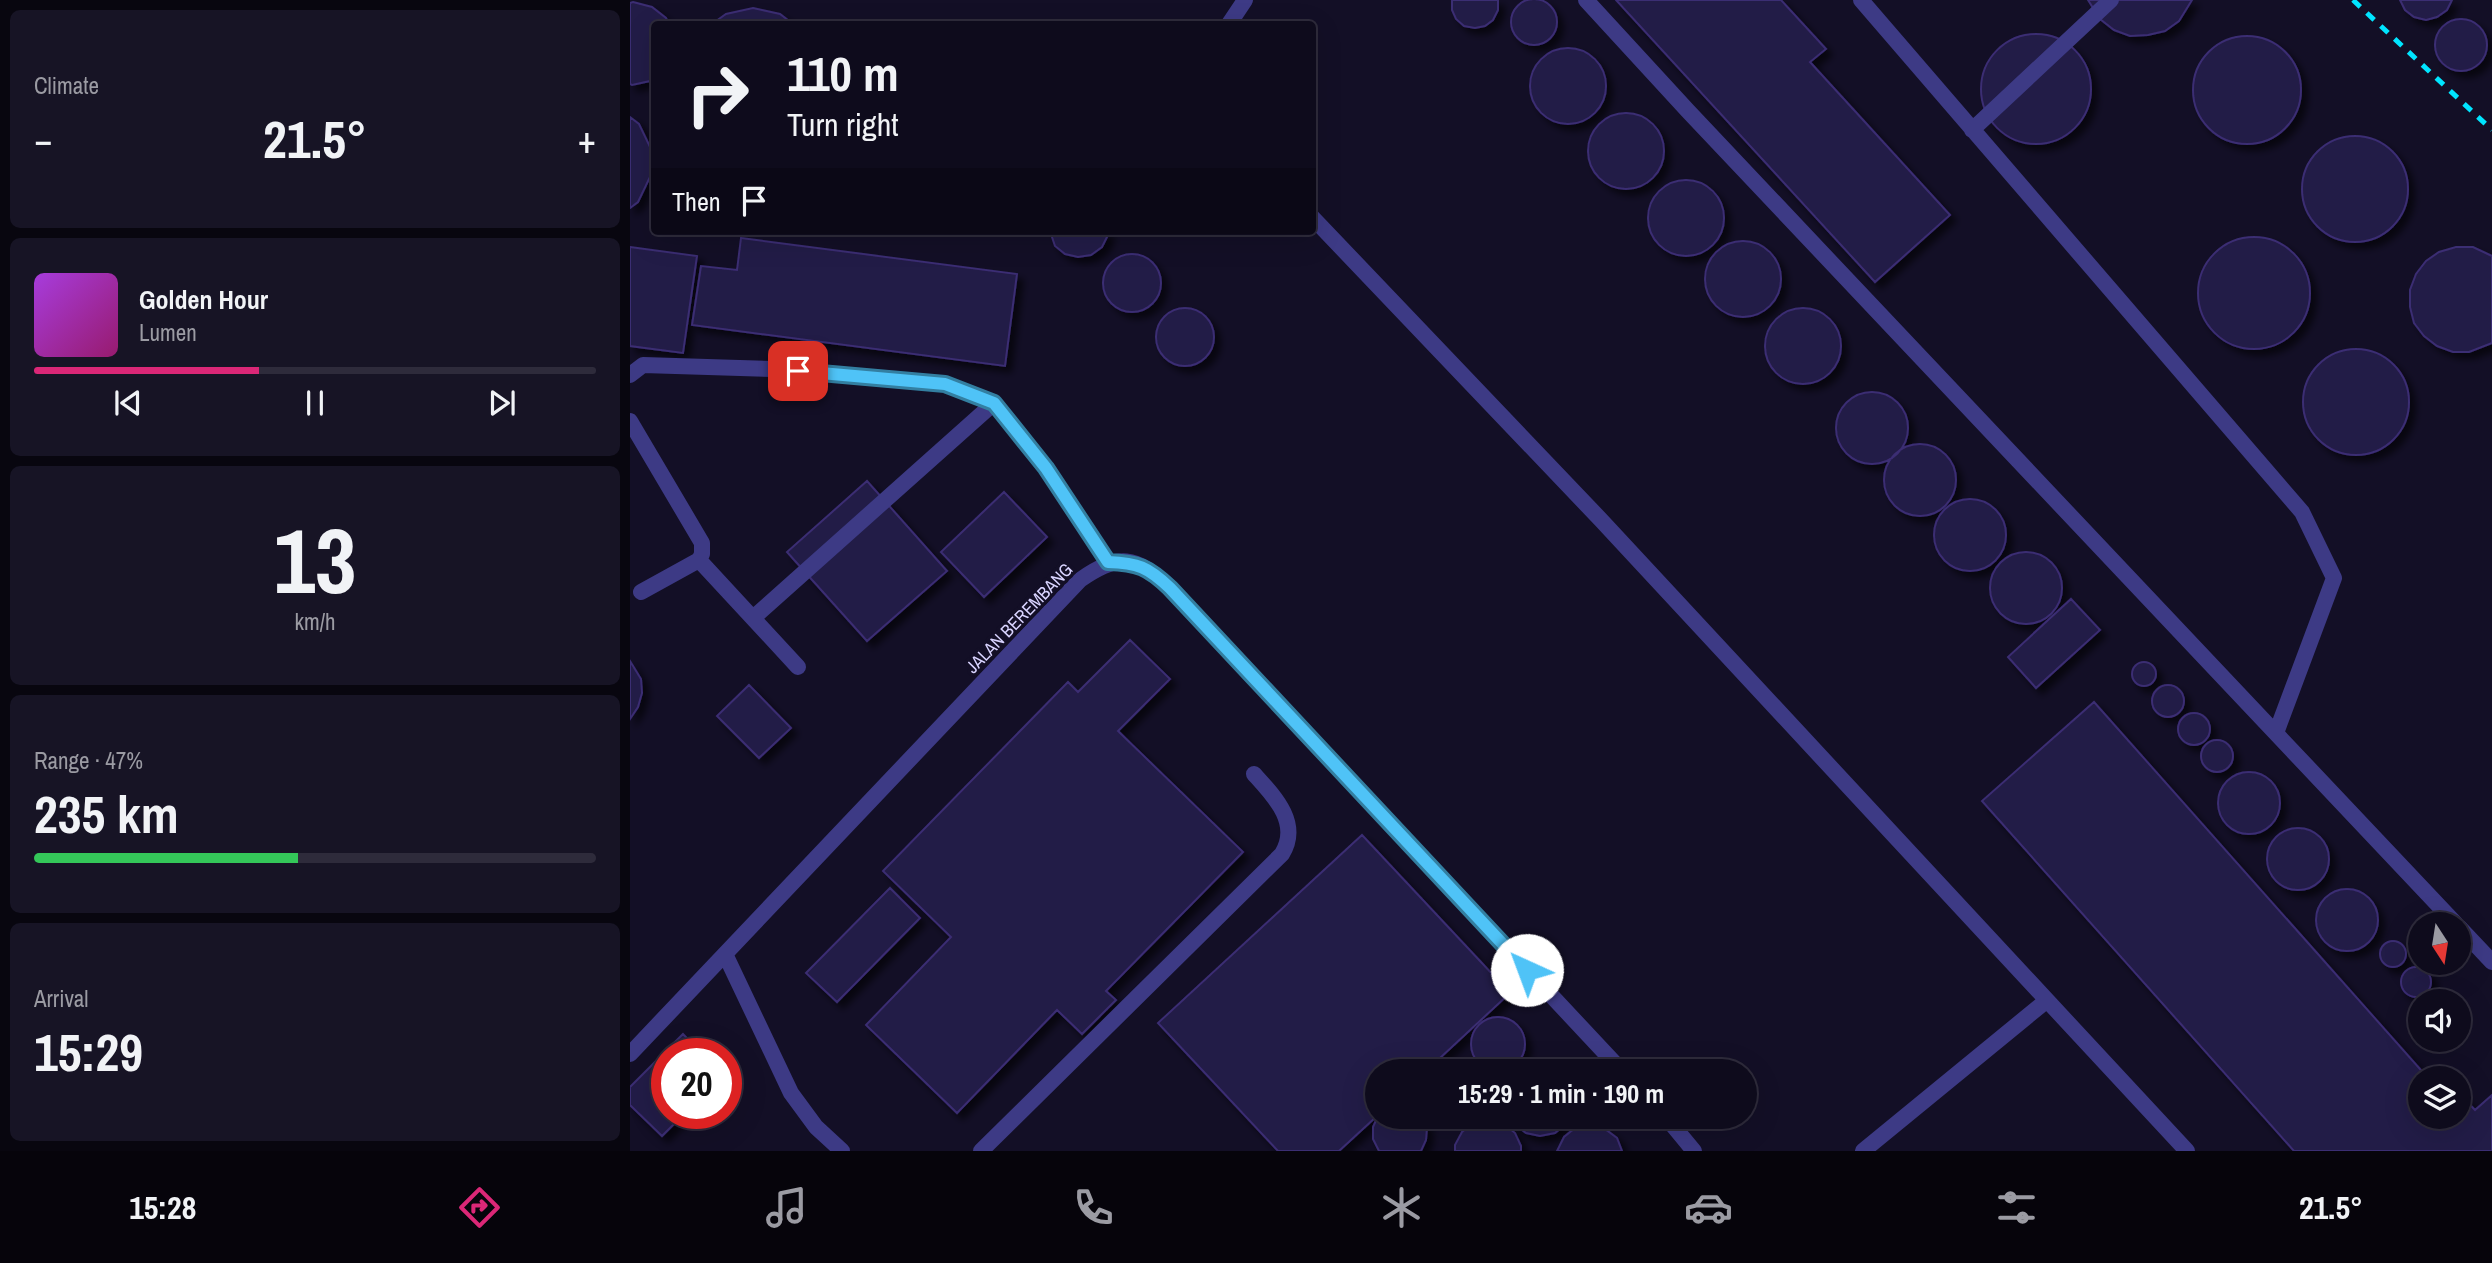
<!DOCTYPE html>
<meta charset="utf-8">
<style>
:root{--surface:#0e0b1c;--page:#171425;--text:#f1f3f6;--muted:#9b9ba3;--line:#2e2b3b;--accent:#db2777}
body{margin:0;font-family:"Archivo Narrow",sans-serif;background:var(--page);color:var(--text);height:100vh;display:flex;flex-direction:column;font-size:26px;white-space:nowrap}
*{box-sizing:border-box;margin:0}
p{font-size:23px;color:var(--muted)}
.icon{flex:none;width:38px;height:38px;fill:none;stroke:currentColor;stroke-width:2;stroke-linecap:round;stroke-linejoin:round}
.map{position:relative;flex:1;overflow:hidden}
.panel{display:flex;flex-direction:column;gap:10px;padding:10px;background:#08060f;width:630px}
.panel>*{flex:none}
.hud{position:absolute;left:21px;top:21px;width:665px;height:214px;border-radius:7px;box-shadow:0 7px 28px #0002,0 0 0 2px var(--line);background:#0e0b1c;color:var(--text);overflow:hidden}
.needle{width:46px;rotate:168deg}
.buttons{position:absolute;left:1778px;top:912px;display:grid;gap:14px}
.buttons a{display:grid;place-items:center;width:63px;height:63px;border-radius:50%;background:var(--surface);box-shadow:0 7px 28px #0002,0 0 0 2px var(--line);font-size:35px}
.speed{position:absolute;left:21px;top:1038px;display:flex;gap:14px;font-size:35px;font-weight:700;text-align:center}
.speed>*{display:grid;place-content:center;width:91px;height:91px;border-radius:50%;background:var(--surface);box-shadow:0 7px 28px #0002,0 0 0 2px var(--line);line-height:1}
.speed .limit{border:10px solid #d22;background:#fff;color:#111}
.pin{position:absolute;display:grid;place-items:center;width:60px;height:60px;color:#fff;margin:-30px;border-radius:14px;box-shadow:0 4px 10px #0006}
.me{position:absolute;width:77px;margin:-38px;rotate:317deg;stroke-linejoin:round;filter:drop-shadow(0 0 5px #0008)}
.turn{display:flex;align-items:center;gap:24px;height:147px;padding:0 21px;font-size:32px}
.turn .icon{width:91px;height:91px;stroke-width:2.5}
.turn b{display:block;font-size:49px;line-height:60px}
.then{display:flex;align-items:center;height:66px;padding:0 21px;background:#0003;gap:14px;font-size:26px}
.big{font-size:52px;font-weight:800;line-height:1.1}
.panel .widget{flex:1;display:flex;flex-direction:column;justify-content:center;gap:10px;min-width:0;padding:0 24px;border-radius:10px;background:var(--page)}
.panel .dial{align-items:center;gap:0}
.dial b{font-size:91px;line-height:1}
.song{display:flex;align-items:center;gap:21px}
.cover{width:84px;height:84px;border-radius:10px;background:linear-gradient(135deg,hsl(280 70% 55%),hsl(320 70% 35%))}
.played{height:7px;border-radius:4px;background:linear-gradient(90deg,var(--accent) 40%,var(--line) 40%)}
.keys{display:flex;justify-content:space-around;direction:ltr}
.heat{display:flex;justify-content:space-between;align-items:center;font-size:38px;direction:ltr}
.charge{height:10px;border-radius:5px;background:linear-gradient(90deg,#34c759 47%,var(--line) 0)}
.trip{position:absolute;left:735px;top:1059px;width:392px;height:70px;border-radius:35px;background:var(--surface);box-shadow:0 7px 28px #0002,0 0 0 2px var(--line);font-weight:800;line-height:70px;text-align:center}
.dock{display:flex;height:112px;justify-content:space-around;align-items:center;background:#06040b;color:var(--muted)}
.dock .icon{width:49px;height:49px}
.dock .current{color:var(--accent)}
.dock b{font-size:32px;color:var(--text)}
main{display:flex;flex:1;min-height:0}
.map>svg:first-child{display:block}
</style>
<main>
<section class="panel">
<div class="widget"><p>Climate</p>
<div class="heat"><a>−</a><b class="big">21.5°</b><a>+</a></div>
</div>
<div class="widget">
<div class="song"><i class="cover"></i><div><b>Golden Hour</b><p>Lumen</p></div></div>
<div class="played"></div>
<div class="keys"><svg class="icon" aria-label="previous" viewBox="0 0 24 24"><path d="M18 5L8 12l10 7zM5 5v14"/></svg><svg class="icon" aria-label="pause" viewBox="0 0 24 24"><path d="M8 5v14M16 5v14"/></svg><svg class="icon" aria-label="next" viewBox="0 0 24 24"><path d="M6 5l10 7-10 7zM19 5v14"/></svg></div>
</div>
<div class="widget dial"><b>13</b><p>km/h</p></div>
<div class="widget"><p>Range · 47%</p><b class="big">235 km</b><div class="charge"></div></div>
<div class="widget"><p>Arrival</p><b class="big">15:29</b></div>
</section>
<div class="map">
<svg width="1862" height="1151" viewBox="0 0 1862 1151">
<defs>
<filter id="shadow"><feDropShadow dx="6" dy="6" stdDeviation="3.5" flood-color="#0009"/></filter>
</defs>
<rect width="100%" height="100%" fill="#130f26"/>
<!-- building -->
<path fill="#241b47" stroke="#3b2d73" stroke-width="2" filter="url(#shadow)" d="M881 22a23 23 0 1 1 46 0a23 23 0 1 1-46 0Z
M822,0H868V10L863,20L855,26L845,28L834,26L826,19L822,10Z
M986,0H1151L1196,49L1180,62L1320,215L1245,282Z
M1458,0H1562L1549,21L1535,31L1518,35L1500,36L1484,30L1470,19Z
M1770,0H1822L1817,10L1807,17L1796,20L1784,17L1775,10Z
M3,2L22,7L36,18L39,24H24V77L20,81L2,85L0,84V3Z
M123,8L150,14L163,24H82L96,14Z
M1805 45a26 26 0 1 1 52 0a26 26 0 1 1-52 0Z
M1351 89a55 55 0 1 1 110 0a55 55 0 1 1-110 0Z
M1563 90a54 54 0 1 1 108 0a54 54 0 1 1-108 0Z
M900 86a38 38 0 1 1 76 0a38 38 0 1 1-76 0Z
M958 151a38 38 0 1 1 76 0a38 38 0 1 1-76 0Z
M0,117L9,124L21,149L20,177L8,202L0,208Z
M1672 189a53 53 0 1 1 106 0a53 53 0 1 1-106 0Z
M1018 218a38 38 0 1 1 76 0a38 38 0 1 1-76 0Z
M420,231H478V235L472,247L461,255L448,257L435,254L425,246Z
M1568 293a56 56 0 1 1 112 0a56 56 0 1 1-112 0Z
M111,238L387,274L375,366L62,325L71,266L107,270Z
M1075 279a38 38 0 1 1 76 0a38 38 0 1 1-76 0Z
M0,247L67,256L53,353L0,346Z
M1826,247H1843L1862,256V343L1839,352H1823L1807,346L1794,336L1784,323L1780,307V290L1786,274L1796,261L1809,252Z
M473 283a29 29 0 1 1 58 0a29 29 0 1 1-58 0Z
M526 337a29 29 0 1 1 58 0a29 29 0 1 1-58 0Z
M1135 346a38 38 0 1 1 76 0a38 38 0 1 1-76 0Z
M1673 402a53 53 0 1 1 106 0a53 53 0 1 1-106 0Z
M1206 428a36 36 0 1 1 72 0a36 36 0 1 1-72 0Z
M1254 480a36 36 0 1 1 72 0a36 36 0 1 1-72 0Z
M237,481L317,571L237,641L157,552Z
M374,492L417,537L354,597L311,552Z
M1304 535a36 36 0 1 1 72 0a36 36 0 1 1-72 0Z
M1360 588a36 36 0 1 1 72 0a36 36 0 1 1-72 0Z
M1441,599L1470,630L1406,688L1378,657Z
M500,640L540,679L488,731L613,852L476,991L486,1000L452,1034L427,1010L327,1113L236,1025L321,937L253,871L438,682L448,692Z
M0,661L11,679L12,693L8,707L0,719Z
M1502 674a12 12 0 1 1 24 0a12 12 0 1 1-24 0Z
M1522 701a16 16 0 1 1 32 0a16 16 0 1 1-32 0Z
M119,685L161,728L129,758L87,716Z
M1464,702L1798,1078H1790V1116H1829V1093L1845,1110L1862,1095V1151H1664L1352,801Z
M1548 729a16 16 0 1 1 32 0a16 16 0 1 1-32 0Z
M1571 756a16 16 0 1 1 32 0a16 16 0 1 1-32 0Z
M1588 803a31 31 0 1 1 62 0a31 31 0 1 1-62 0Z
M1637 859a31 31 0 1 1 62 0a31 31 0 1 1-62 0Z
M732,835L880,993L796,1071H747V1116L709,1151H648L528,1023Z
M260,888L290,918L207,1002L176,973Z
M1686 920a31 31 0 1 1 62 0a31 31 0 1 1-62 0Z
M1750 954a13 13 0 1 1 26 0a13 13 0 1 1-26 0Z
M1771 982a15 15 0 1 1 30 0a15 15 0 1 1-30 0Z
M841 1044a27 27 0 1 1 54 0a27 27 0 1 1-54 0Z
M53,1034L72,1054H37V1113H55L32,1136L0,1105V1087Z
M820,1063L832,1066L839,1071H801L808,1065Z
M748,1116H791L797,1128L796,1140L791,1151H749L743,1139V1127Z
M881,1116H940L936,1124L925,1133L910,1136L896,1133L884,1124Z
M859,1119L873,1123L885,1133L891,1146V1151H825V1145L832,1132L844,1122Z
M960,1125L975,1129L987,1138L992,1151H927L934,1137L945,1128Z"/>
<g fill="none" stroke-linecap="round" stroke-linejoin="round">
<!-- lane -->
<path stroke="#3d3a85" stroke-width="16" d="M956,0L1058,111L1826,924
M1231,0L1672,512L1704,578L1646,733
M599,24L615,0
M1342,130L1481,0
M682,217L971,520L1557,1151
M0,375L13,365L143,369L315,384L364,403L416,468L478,562
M0,421L72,543V554L69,560L11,592
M69,560L168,667
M123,618L364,403
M1829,927L1862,962
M95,954L161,1093L186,1127L212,1151
M0,1054L450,580C489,553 505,555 540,588L992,1071
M1035,1116L1064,1151
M351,1151L652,854C671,823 644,796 624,774
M1233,1151L1416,1001"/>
<!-- rail -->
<path stroke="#00e5ff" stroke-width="5" stroke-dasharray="10 9" stroke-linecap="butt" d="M1723,0L1862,130"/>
</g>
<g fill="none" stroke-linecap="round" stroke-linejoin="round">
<defs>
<path id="route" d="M168,371L315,384L364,403L416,468L478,562C508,563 518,567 540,588L897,970"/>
</defs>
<!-- route casing -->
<use href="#route" stroke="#337fa1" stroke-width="18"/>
<!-- route -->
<use href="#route" stroke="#4fc3f7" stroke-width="12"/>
</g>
<g text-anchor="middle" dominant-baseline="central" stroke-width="7" stroke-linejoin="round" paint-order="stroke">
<!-- street labels -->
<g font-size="18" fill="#d9d4ff" stroke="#130f26">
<text transform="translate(389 618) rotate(-46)">JALAN BEREMBANG</text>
</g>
</g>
</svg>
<div class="buttons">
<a><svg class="needle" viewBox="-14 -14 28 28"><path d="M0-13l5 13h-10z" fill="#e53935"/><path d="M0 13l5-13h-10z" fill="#9b9ba3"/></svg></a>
<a><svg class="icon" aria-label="sound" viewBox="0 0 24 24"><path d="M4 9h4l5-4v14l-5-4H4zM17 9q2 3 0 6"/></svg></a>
<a><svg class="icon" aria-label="layers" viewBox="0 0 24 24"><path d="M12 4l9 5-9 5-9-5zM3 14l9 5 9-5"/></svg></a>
</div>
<div class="speed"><div class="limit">20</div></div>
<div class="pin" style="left:168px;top:371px;background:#d93025"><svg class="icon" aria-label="arrive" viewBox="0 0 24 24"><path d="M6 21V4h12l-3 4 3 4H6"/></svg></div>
<svg class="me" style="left:897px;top:970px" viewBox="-20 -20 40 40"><circle r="19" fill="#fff"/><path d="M0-13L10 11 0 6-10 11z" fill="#4fc3f7"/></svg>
<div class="trip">15:29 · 1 min · 190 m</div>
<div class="hud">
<div class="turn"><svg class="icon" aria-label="right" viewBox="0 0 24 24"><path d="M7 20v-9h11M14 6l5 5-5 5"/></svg><div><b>110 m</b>Turn right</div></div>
<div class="then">Then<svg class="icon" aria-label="arrive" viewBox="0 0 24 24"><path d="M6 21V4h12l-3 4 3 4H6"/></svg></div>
</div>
</div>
</main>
<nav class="dock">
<b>15:28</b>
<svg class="icon current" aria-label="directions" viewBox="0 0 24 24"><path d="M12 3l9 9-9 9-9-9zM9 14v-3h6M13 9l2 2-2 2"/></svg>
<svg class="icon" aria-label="music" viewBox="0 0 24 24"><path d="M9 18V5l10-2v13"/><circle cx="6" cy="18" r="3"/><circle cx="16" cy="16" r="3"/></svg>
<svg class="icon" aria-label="phone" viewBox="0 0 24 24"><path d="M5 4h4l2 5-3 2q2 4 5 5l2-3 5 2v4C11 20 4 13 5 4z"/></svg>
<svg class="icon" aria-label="climate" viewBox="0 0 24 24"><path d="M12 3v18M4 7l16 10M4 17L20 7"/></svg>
<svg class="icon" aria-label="car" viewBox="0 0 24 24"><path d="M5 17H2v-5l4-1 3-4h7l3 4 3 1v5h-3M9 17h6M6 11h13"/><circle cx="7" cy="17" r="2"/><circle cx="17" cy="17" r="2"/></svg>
<svg class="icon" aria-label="filters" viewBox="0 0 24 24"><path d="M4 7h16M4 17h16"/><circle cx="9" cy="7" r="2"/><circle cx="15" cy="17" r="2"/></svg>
<b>21.5°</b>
</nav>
